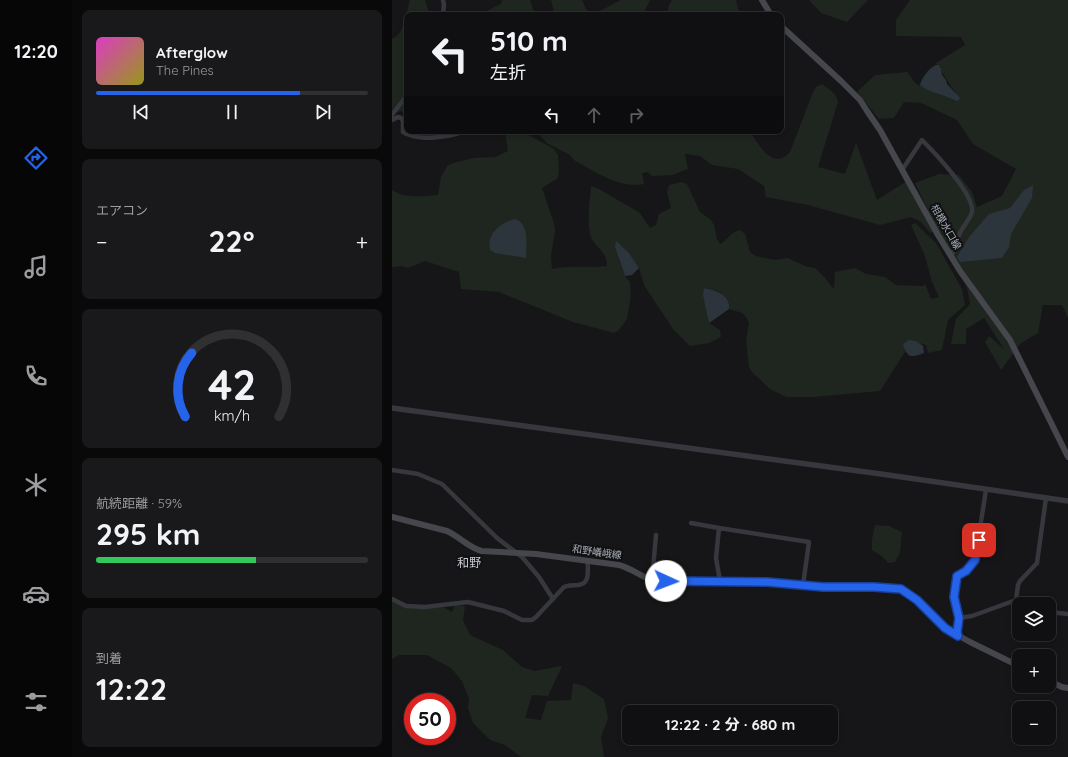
<!DOCTYPE html>
<html lang="ja">
<meta charset="utf-8">
<style>
:root{--surface:#101012;--page:#19191b;--text:#f1f3f6;--muted:#9c9d9f;--line:#303032;--accent:#2563eb}
body{margin:0;font-family:Quicksand,"Noto Sans JP",sans-serif;background:var(--page);color:var(--text);height:100vh;display:flex;flex-direction:column;font-size:15px;white-space:nowrap}
*{box-sizing:border-box;margin:0}
p{font-size:13px;color:var(--muted)}
.icon{flex:none;width:22px;height:22px;fill:none;stroke:currentColor;stroke-width:2;stroke-linecap:round;stroke-linejoin:round}
.map{position:relative;flex:1;overflow:hidden}
.sheet{display:flex;flex-direction:column;gap:10px;padding:10px;background:#09090a;width:320px}
.sheet>*{flex:none}
.hud{position:absolute;left:12px;top:12px;width:380px;height:122px;border-radius:8px;box-shadow:0 2px 6px #0003,0 0 0 1px var(--line);background:#101012;color:var(--text);overflow:hidden}
.controls{position:absolute;left:620px;top:597px;display:grid;gap:8px}
.controls a{display:grid;place-items:center;width:44px;height:44px;border-radius:8px;background:var(--surface);box-shadow:0 2px 6px #0003,0 0 0 1px var(--line);font-size:20px}
.speed{position:absolute;left:12px;top:693px;display:flex;gap:8px;font-size:20px;font-weight:700;text-align:center}
.speed>*{display:grid;place-content:center;width:52px;height:52px;border-radius:50%;background:var(--surface);box-shadow:0 2px 6px #0003,0 0 0 1px var(--line);line-height:1}
.speed .limit{border:6px solid #d22;background:#fff;color:#111}
.pin{position:absolute;display:grid;place-items:center;width:34px;height:34px;color:#fff;margin:-17px;border-radius:8px;box-shadow:0 2px 6px #0006}
.me{position:absolute;width:44px;margin:-22px;rotate:92deg;stroke-linejoin:round;filter:drop-shadow(0 0 3px #0008)}
.turn{display:flex;align-items:center;gap:14px;height:84px;padding:0 20px;font-size:18px}
.turn .icon{width:52px;height:52px;stroke-width:2.5}
.turn b{display:block;font-size:28px;line-height:34px}
.lanes{display:flex;align-items:center;height:38px;padding:0 20px;background:#0003;justify-content:center;gap:20px;direction:ltr}
.lanes .off{opacity:.35}
.big{font-size:30px;font-weight:700;line-height:1.1}
.sheet .card{flex:1;display:flex;flex-direction:column;justify-content:center;gap:6px;min-width:0;padding:0 14px;border-radius:8px;background:var(--page)}
.sheet .dial{align-items:center;gap:0}
.dial svg{height:104px;overflow:visible;fill:none;stroke:var(--line);stroke-width:7;stroke-linecap:round;text-anchor:middle}
.dial text{fill:var(--text);stroke:none}
.song{display:flex;align-items:center;gap:12px}
.cover{width:48px;height:48px;border-radius:6px;background:linear-gradient(135deg,hsl(310 70% 55%),hsl(60 70% 35%))}
.played{height:4px;border-radius:2px;background:linear-gradient(90deg,var(--accent) 75%,var(--line) 75%)}
.keys{display:flex;justify-content:space-around;direction:ltr}
.heat{display:flex;justify-content:space-between;align-items:center;font-size:22px;direction:ltr}
.charge{height:6px;border-radius:3px;background:linear-gradient(90deg,#34c759 59%,var(--line) 0)}
.trip{position:absolute;left:230px;top:705px;width:216px;height:40px;border-radius:8px;background:var(--surface);box-shadow:0 2px 6px #0003,0 0 0 1px var(--line);font-weight:700;line-height:40px;text-align:center}
main{display:flex;flex:1;min-height:0}
.tabs{display:flex;flex-direction:column;width:72px;justify-content:space-around;align-items:center;background:#060607;color:var(--muted)}
.tabs .icon{width:28px;height:28px}
.tabs .current{color:var(--accent)}
.tabs b{font-size:18px;color:var(--text)}
.map>svg:first-child{display:block}
</style>
<main>
<nav class="tabs">
<b>12:20</b>
<svg class="icon current" aria-label="directions" viewBox="0 0 24 24"><path d="M12 3l9 9-9 9-9-9zM9 14v-3h6M13 9l2 2-2 2"/></svg>
<svg class="icon" aria-label="music" viewBox="0 0 24 24"><path d="M9 18V5l10-2v13"/><circle cx="6" cy="18" r="3"/><circle cx="16" cy="16" r="3"/></svg>
<svg class="icon" aria-label="phone" viewBox="0 0 24 24"><path d="M5 4h4l2 5-3 2q2 4 5 5l2-3 5 2v4C11 20 4 13 5 4z"/></svg>
<svg class="icon" aria-label="climate" viewBox="0 0 24 24"><path d="M12 3v18M4 7l16 10M4 17L20 7"/></svg>
<svg class="icon" aria-label="car" viewBox="0 0 24 24"><path d="M5 17H2v-5l4-1 3-4h7l3 4 3 1v5h-3M9 17h6M6 11h13"/><circle cx="7" cy="17" r="2"/><circle cx="17" cy="17" r="2"/></svg>
<svg class="icon" aria-label="filters" viewBox="0 0 24 24"><path d="M4 7h16M4 17h16"/><circle cx="9" cy="7" r="2"/><circle cx="15" cy="17" r="2"/></svg>
</nav>
<section class="sheet">
<div class="card">
<div class="song"><i class="cover"></i><div><b>Afterglow</b><p>The Pines</p></div></div>
<div class="played"></div>
<div class="keys"><svg class="icon" aria-label="previous" viewBox="0 0 24 24"><path d="M18 5L8 12l10 7zM5 5v14"/></svg><svg class="icon" aria-label="pause" viewBox="0 0 24 24"><path d="M8 5v14M16 5v14"/></svg><svg class="icon" aria-label="next" viewBox="0 0 24 24"><path d="M6 5l10 7-10 7zM19 5v14"/></svg></div>
</div>
<div class="card"><p>エアコン</p>
<div class="heat"><a>−</a><b class="big">22°</b><a>+</a></div>
</div>
<div class="card dial"><svg viewBox="0 0 100 80">
<path d="M14 69A42 42 0 1 1 86 69"/>
<path d="M14 69A42 42 0 0 1 19 20" stroke="#2563eb"/>
<text x="50" y="56" font-size="32" font-weight="700">42</text>
<text x="50" y="72" font-size="11">km/h</text>
</svg></div>
<div class="card"><p>航続距離 · 59%</p><b class="big">295 km</b><div class="charge"></div></div>
<div class="card"><p>到着</p><b class="big">12:22</b></div>
</section>
<div class="map">
<svg width="676" height="757" viewBox="0 0 676 757">
<rect width="100%" height="100%" fill="#161618"/>
<!-- green -->
<path fill="#1e261f" d="M18,0H33L38,15H15V109L13,111L0,112V39C13,34 14,12 18,0Z
M110,0H138L143,15H92L98,9L109,4Z
M159,0H190L195,11L202,14L229,0H258L251,15H163Z
M280,0H344L347,12L343,15H275L277,5Z
M417,0H476L455,22L429,13Z
M518,0H676V318L670,305H651L646,333L628,344L609,370L593,342L597,336L612,349L592,318L574,329V344H559L564,319L578,304L575,288L546,230L538,233L529,222L519,217L488,225L416,205L374,197L372,186L346,169L320,165L308,156L293,154L296,169L280,175L260,176L256,172L250,173L252,184C228,189 204,172 183,161L178,155L155,143L144,131H358C364,140 376,164 390,158C393,157 396,154 398,152L421,92L424,87L430,84L443,94L446,102L426,167L453,174L464,143L485,200L515,181L539,216L523,183L547,174L567,175L580,192L585,207L610,196L624,169L581,144L565,120L529,103L512,102L502,118L487,119L465,92L483,75L515,72L524,84L559,97L562,101L566,97L544,63L573,45L569,37L504,36V20Z
M113,131H129L162,149L166,155L167,171L166,178L150,188L162,223L163,231L159,256L160,269C179,265 197,268 215,266C216,252 203,248 199,237C194,222 198,202 199,186L205,188L243,210L248,213L258,228L264,225L267,214L279,208L275,192L277,185L289,182L295,184L308,212L319,220L322,225L325,239L328,244C336,240 338,232 348,230L353,234L358,252L364,256L383,260L396,258L413,266L423,268L433,278L442,289L443,272L463,268L474,274L493,277L504,285L531,286L533,284L539,299L547,297L540,282L533,256L519,225L523,223L544,243L570,289L573,305L556,320L550,350L536,353L534,345L519,341L513,346V352L488,391L421,397H394L378,389L360,372L357,367L354,341L357,323L354,317L350,313L337,309C339,295 324,289 312,288L317,323L328,330L329,337L317,343L298,346L281,329L252,285L247,268L237,253L223,247L233,276L238,282L239,295L235,319L227,330L222,333L181,322L107,292L69,289L67,272L33,261L16,268L10,266L0,267V178V190C13,199 31,196 46,195L49,177L55,166L61,163L82,158L103,157L116,151Z
M483,525L497,526L510,532L508,553L503,562L496,563L491,557L480,550V539Z
M0,599L12,607L30,609L51,607L60,612L63,605L73,606L71,620L78,635L111,650L130,667L142,671L170,666L156,696L140,695L133,718L149,720L155,701L179,700L181,683L192,686L212,699L216,718L209,737L212,757H129L113,745L98,740L81,723L76,708L77,699L70,681L59,668L35,655H7L0,659Z"/>
<!-- water -->
<path fill="#2c353c" d="M544,65H547L549,69L550,75L554,80L555,84L568,98L567,100L564,101C553,94 537,93 528,85C530,77 537,68 544,65Z
M641,185L640,198L619,234L617,247L610,258L568,262L565,257L577,237L597,214L618,208L632,190Z
M123,219C138,224 134,245 134,258L103,253L98,250C94,234 109,222 123,219Z
M224,241L237,253L247,268L240,275L233,276L223,247Z
M312,288C324,290 339,295 337,309L317,323L311,295Z
M517,340L524,341L531,346L532,353C519,358 515,358 511,344Z"/>
<g fill="none" stroke-linecap="round" stroke-linejoin="round">
<!-- minor -->
<path stroke="#37383d" stroke-width="4.5" d="M51,15L52,5L51,0
M0,115L15,95
M0,120L6,117L9,118L11,121V132C25,142 58,137 74,131
M510,170L530,140C542,152 583,195 580,212C578,219 572,225 569,231C565,239 563,248 559,257
M0,470L26,474L50,484L105,538L130,557L147,577L161,599
M299,523L327,528L324,558L328,581
M327,528L417,542L411,585
M260,580L264,535
M0,599L14,606L33,607L76,602L112,611L130,620H140L144,617L172,587C177,585 181,585 186,585C199,584 195,570 196,561
M624,600L626,585L628,581L645,563L654,498
M624,600L629,604
M657,612L676,614
M567,618L580,616L624,600
M565,635V631L567,618L562,597L565,576L579,566L583,560L594,490"/>
<!-- tertiary -->
<path stroke="#37383d" stroke-width="5.5" d="M0,408L489,474L676,501"/>
<!-- secondary -->
<path stroke="#45474d" stroke-width="6" d="M370,0L379,15
M389,26L449,81L468,100L475,111L488,130L546,235L568,271L618,340L676,457
M0,517L55,531C68,537 77,548 90,551L144,554L227,565C239,568 248,576 260,580L375,582L431,587H481L509,589L525,600L553,628L578,642L627,666
M657,681L670,687L676,688"/>
</g>
<g fill="none" stroke-linecap="round" stroke-linejoin="round">
<defs>
<path id="route" d="M274,581L375,582L431,587H482L509,589L525,600L553,628L566,636L565,632L567,618L562,597L565,576L574,571L583,560L587,540"/>
</defs>
<!-- route casing -->
<use href="#route" stroke="#184099" stroke-width="10"/>
<!-- route -->
<use href="#route" stroke="#2563eb" stroke-width="7"/>
</g>
<g text-anchor="middle" dominant-baseline="central" stroke-width="4" stroke-linejoin="round" paint-order="stroke">
<!-- street labels -->
<g font-size="10" fill="#a8adb8" stroke="#111113">
<text transform="translate(554 227) rotate(60)">相模水口線</text>
<text transform="translate(205 552) rotate(8)">和野嶬峨線</text>
</g>
<!-- quarter labels -->
<g font-size="12" fill="#c9ccd4" stroke="#111113">
<text x="77" y="562">和野</text>
</g>
</g>
</svg>
<div class="controls">
<a><svg class="icon" aria-label="layers" viewBox="0 0 24 24"><path d="M12 4l9 5-9 5-9-5zM3 14l9 5 9-5"/></svg></a>
<a>+</a>
<a>−</a>
</div>
<div class="speed"><div class="limit">50</div></div>
<div class="pin" style="left:587px;top:540px;background:#d93025"><svg class="icon" aria-label="arrive" viewBox="0 0 24 24"><path d="M6 21V4h12l-3 4 3 4H6"/></svg></div>
<svg class="me" style="left:274px;top:581px" viewBox="-20 -20 40 40"><circle r="19" fill="#fff"/><path d="M0-13L10 11 0 6-10 11z" fill="#2563eb"/></svg>
<div class="trip">12:22 · 2 分 · 680 m</div>
<div class="hud">
<div class="turn"><svg class="icon" aria-label="left" viewBox="0 0 24 24"><path d="M17 20v-9H6M10 6l-5 5 5 5"/></svg><div><b>510 m</b>左折</div></div>
<div class="lanes"><svg class="icon" aria-label="left" viewBox="0 0 24 24"><path d="M17 20v-9H6M10 6l-5 5 5 5"/></svg><svg class="icon off" aria-label="ahead" viewBox="0 0 24 24"><path d="M12 20V5M6 11l6-6 6 6"/></svg><svg class="icon off" aria-label="right" viewBox="0 0 24 24"><path d="M7 20v-9h11M14 6l5 5-5 5"/></svg></div>
</div>
</div>
</main>
